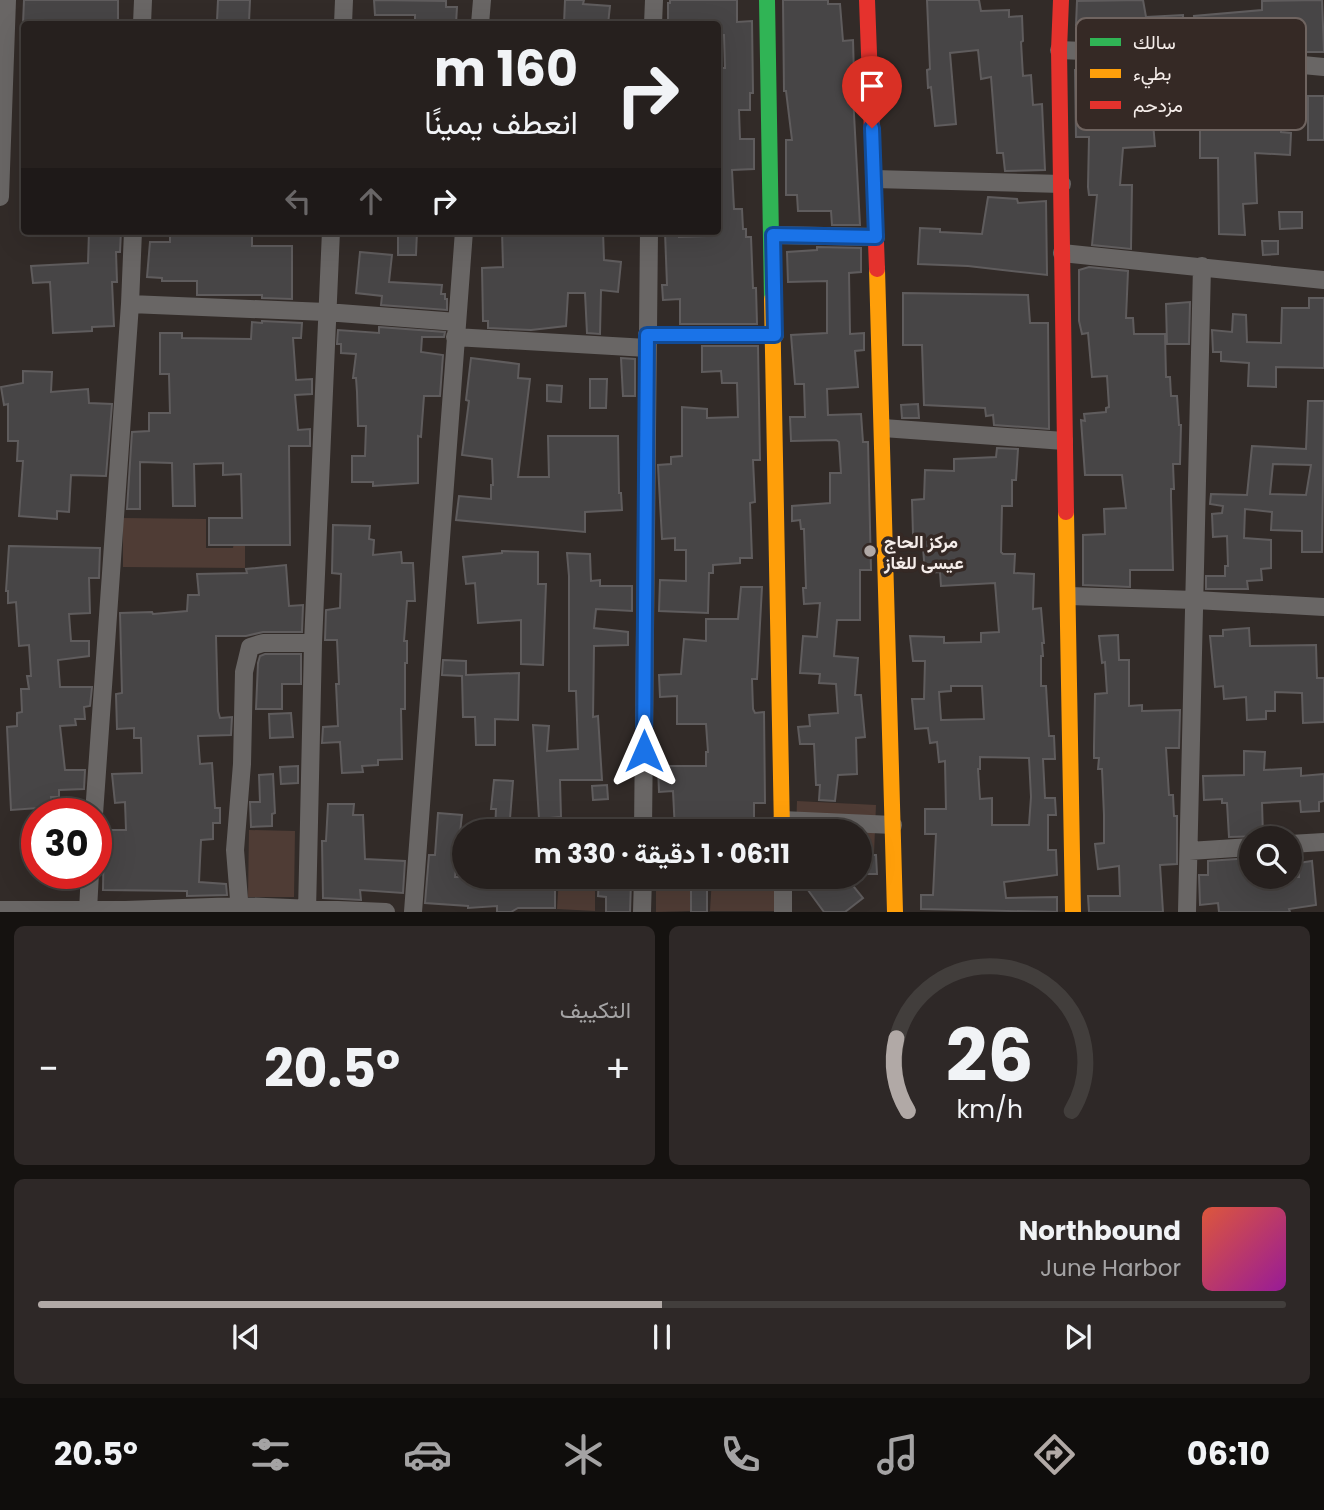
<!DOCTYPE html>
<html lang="ar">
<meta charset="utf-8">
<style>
:root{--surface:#26201e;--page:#2e2827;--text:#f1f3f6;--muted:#a4a3a4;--line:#423e3c;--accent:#b1a9a6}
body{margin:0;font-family:Poppins,Vazirmatn,sans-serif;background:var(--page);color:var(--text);direction:rtl;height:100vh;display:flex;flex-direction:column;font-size:26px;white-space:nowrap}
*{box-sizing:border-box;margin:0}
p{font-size:23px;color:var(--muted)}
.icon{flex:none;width:38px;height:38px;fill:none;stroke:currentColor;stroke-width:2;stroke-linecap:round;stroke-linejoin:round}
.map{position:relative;height:912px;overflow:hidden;direction:ltr}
.side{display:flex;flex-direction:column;gap:14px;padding:14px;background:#151210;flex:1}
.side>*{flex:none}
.banner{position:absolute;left:21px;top:21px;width:700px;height:214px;border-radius:7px;box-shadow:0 7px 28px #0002,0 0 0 2px var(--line);direction:rtl;background:#26201e;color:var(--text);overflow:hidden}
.fabs{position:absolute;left:1239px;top:826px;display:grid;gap:14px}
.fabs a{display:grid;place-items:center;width:63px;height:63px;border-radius:50%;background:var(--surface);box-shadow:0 7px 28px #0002,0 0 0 2px var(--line);font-size:35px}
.speed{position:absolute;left:21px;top:798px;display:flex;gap:14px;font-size:35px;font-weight:700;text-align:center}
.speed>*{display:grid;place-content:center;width:91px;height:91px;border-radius:50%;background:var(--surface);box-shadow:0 7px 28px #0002,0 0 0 2px var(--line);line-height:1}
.speed .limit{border:10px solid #d22;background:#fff;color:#111}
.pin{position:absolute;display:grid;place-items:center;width:60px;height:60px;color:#fff;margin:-72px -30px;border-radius:50% 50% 50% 0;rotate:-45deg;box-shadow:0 0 7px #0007}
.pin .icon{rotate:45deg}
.me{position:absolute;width:77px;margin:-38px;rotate:0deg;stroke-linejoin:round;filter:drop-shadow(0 0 5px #0008)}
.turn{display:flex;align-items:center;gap:24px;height:147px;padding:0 28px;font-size:32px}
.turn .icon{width:91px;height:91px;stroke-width:2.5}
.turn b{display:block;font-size:49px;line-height:60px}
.lanes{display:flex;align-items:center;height:66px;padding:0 28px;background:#0003;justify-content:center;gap:35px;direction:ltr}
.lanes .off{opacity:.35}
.big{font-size:52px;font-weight:700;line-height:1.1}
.side .tile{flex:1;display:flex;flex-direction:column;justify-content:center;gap:10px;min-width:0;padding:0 24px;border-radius:10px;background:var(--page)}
.side .dial{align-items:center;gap:0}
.dial svg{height:182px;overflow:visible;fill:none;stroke:var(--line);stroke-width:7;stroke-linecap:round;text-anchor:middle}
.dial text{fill:var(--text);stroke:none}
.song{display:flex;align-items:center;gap:21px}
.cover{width:84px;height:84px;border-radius:10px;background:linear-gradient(135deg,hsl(10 70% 55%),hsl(300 70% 35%))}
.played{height:7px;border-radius:4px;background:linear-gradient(90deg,var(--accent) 50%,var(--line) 50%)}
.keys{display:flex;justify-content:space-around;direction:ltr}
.heat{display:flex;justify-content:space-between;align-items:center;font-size:38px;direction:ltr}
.side .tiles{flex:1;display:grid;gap:14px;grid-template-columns:1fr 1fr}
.tile:last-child{grid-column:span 2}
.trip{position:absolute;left:452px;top:819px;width:420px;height:70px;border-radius:35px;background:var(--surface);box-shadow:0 7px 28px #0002,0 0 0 2px var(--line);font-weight:700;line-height:70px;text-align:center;direction:rtl}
.dock{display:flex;height:112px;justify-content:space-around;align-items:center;background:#0f0d0c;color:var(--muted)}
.dock .icon{width:49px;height:49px}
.dock .active{color:var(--accent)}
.dock b{font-size:32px;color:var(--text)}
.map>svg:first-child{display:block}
</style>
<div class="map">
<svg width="1324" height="912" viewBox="0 0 1324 912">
<rect width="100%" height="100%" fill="#322b28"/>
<!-- green -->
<path fill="#4f3c35" d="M123,518L206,519V548H233L234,542H245V568L123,567Z
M797,801L876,805L874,854L859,853V831H796Z
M249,830L295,831L294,897H248Z
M559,877H595V911L557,909Z
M656,877H686L687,888H693V900H690V911L656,912Z
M712,877H774V911H710Z"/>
<!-- building -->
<path fill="#474546" stroke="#5f5c5d" stroke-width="2" fill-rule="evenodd" d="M24,0H118V24H23Z
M218,0H250L249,22L217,21Z
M374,0L446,1V7H457L456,24L415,22V15H375Z
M565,0H584L583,4L610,6L608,24H564Z
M670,0H737V22L752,21L753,93H750V110H739L740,139H754V169L732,170L734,209H742L743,229H746V237H751L753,288H756L757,324H680V299L663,300L662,285H667L665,232L679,231V237L707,236L706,231H718V68H725L724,35H718V24L668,23V3H670Z
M783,0H828V4H840L843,41L853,40L854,76L852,77L860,225H832L831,211H798L797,195H786V140H792L786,91H784Z
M927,0H979L981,11L1009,10V17L1022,16L1023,41L1021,42L1023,76L1031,75L1033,105L1042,104L1045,170L1005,171L1003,153H997L991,77L981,79L978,50L950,53L956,124L935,126L931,87L928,88L927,70L930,69Z
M1143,0L1146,17L1183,15V44L1132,42V39L1105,40V30L1086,31V24L1076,25L1077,1Z
M1322,0L1324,52H1294V35L1259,33V40H1243L1244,48L1224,46V26L1195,25L1194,16L1262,10V1Z
M1130,64L1143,65L1144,80L1178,77V69L1200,68L1201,93L1233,91V80L1250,79V113L1267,111L1268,119H1281V132L1291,133L1290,155L1255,153L1257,203L1243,204L1245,235L1219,234L1218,158H1200V121L1153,123L1155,146L1123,148L1120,185H1132L1131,249L1092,245L1097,195H1089L1088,187L1089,137H1076L1075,70L1121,69V66Z
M1308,96H1324V140H1308Z
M988,197L1017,199L1018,203L1046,201L1047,275L968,266L918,264L920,228L940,229V232L982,234Z
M1279,212H1302V228L1280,229Z
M89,231H121L120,252H116L117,282H112L114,326L92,327V331L53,333L50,282L33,283L31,266L88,263Z
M170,231H242V236H252V246H292V299L262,298V295H197V281H162V278L147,277L150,242H170Z
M398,231H417L416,255H398Z
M502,231H603L604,260L621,262L618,292L601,290L600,334L587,333L585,293H568L566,326L531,330L488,328V321H483L482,268L503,267Z
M1262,241H1278V254L1263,255Z
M817,247L861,248V272L849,273L850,334L864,333V350L855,351L858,387L827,389L828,415L861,414L863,442H868L871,570H860V620H837L834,656L858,658L855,695H861L865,737L856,738L857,774L838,775L835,801L819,800L820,785H816L814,744H800L798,727L810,726L809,715L838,713L836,684L819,683L820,674L800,673L803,636L817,637L820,603L804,604L803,588H806L804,529H801L800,520L792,521V506L830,503V473H841L839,442L836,440L791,441L790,417H805L804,384H795L791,335L827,333V281L788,282L787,252L817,250Z
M360,252L392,255L389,282L442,285L441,294H445V299H447V310L381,305L382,296L356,293Z
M1089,267L1128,271L1126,318H1133L1134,334H1165L1166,377H1170L1171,396H1177L1179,425H1181L1180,464H1173L1174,489H1171V497L1173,570H1130V587L1083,585V535L1105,534L1104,509L1126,508L1122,475H1085L1081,420L1085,421L1084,414L1106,412V408L1109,407L1107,376L1092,377L1088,333L1082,334L1079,321V270Z
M903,293L1028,295L1030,323H1048L1049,429L994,425L993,415L986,416L985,408L924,405L922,345H903Z
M1309,298H1324V368L1276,367V387L1248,386L1249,363L1221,361V352H1213L1212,330L1232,332L1233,314L1246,315L1247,342L1281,343L1282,308H1309Z
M1190,302L1189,344H1167L1166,304Z
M262,321L302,323L301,338H293L296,380L312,379V394L295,395L298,430L310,429V446H289L290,545H209V518H242L241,474L223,475V463L194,464L195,506H173L172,463L140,462V509H127L132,432L149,431V413H170L169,374H160V333H182V338L251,339L252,322L262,323Z
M379,327L445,332L444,337H422L421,352L443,355L440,396H424L421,437L418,436V483L373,486V482H352V456H365L366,426H358L357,392L356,378H353L356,354L341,353V344H337L338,330L379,333Z
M702,346H758L760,460H753L755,502L750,503L752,558H740V563L713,565V573H709L708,613L659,611L660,580L686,581V550H675V538L662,539L658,465L671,464V457L682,456V407L707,409V418L738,417L737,383H722L721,371L702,372Z
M471,358L519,364L518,378L530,379L518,477H549L548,436H618L619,493H621L622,510L585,512V532L456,520L459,496L491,499V485H493L492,459L462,455L469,401L466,400Z
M621,358L635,359V396H623Z
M23,371L52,372L51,392L88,389L89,403L112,404L106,476L71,475L69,512L57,511V519L19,516L23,461H17L18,441H8V404L4,405L1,387L23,383Z
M590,379H607L606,408H590Z
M547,385L562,386L561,402L547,401Z
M1308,401H1324L1322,552H1302V531L1271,530L1272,512L1245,509L1244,538L1271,540V568L1261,569L1262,580L1247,581L1248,589H1206V576H1225V566H1228L1227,536L1213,537L1212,514L1222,513L1223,506L1210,504L1211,494L1247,495L1252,446L1306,449ZM1273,464L1311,465L1306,495L1270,494Z
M918,404L919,418H902L901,405Z
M997,448L1018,449L1016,480H1012V506H1002L1001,552L1003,554H1015L1014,573L1034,574L1033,609L1041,608L1044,643H1042L1043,656H1041V686H1046L1049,736H1054L1055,759H1043L1045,798H1055L1056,815H1048V850H1056L1057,875L1004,882L1006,898L1057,897V912L921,909V895H933L936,834H925V809H946L945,761L939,762L937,742L930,743L928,728L915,729L912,699H924L925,661H913L910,636L944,637V643L981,642V633L999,632L995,583L941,586L940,572L925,573L922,535H913L912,500L924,499L925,470L954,471V459L996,457ZM951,686H982L984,719L941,720L939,692L951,691ZM980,757L1029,758L1031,797L1029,825H992V798L980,799L978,769H980Z
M333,525L370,526L369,539L374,540L373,555L401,552L402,563H413L415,601H407L404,641H407V663H405V709H401L402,759L378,760V765L362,766L363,772L342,773L340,742L322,743L323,727L338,726L336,684H339L337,640H325L326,610L340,608L341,574L332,573Z
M9,546L100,548L99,578H89L90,613L69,614L71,641H89V656L58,660L60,687H92L90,706L84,707L85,719H75L76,725L60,726L65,770H85L84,789L59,790V797H51L52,807L11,810L7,727L17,726V713L22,712L21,689H29L27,676H31L29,645L19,646L16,602L8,603V591H6Z
M502,551L538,552V584H546L543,665L521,664V620L478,623L475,583L466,584L463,557L502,553Z
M567,553L590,554L591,581L600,580V586H632V611L596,609L594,628L628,632V645L594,646L593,717L598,716L602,780H560L561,817L539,819L533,725L549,726L547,751L578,749L576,691H569V576Z
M286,565L289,606L303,605L302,632H263L246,636H216L218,711L220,718L232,717L231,735L198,736L200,764L212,763L215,808H220V823H213V839L201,840L199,882L226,884L227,895L187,896V891L103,890L104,830H126L125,802L115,803L112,774L142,773L141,738H134V728L117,729L116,694L122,693L120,613L152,612L153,614L187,611L188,595H199L197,574L247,573L246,569Z
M741,587H762L757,679H752L753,709L755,713L764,712L765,803H754V827H745V831H675L673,791L659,792L658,766H706V752H708L706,724H677V696L660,697L659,675L681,674L684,639L706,641V619H738Z
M1249,628L1250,646L1316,645L1317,678H1324V722L1303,723L1302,693L1275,692V711H1266V719L1247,720L1246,697L1224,699L1223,686L1215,687L1210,636H1223V630Z
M1118,635L1119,660H1129V706L1142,705V711L1180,710L1179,748H1166L1169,795H1173L1174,816H1177V864L1160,865L1163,912H1089L1088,896H1120L1119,866L1098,869L1095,844L1104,843V815L1102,769H1098L1099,758H1094V746L1095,694L1107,693L1105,662L1102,663L1099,636Z
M265,654H301V684H282V709H256L258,663L260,656Z
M443,660L466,661V675L519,673L518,720L495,719V745H476L475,717H463L462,676L442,675Z
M291,713L293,737L270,738L269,714Z
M1244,751L1265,752L1264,770L1301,768V776L1324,774V801L1319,802V811L1301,812L1300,801L1262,803L1263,836L1229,837L1227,803H1222V799L1204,800L1203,776L1244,775Z
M298,766V783L281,784L280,767Z
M273,774L275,813L272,814V826L251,827L250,802H260L259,775Z
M494,780L513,781L509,831H495L496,809H491Z
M607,785L608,799L593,800L592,786Z
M328,804H354L353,815H363L365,859L405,861L403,893L360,890L361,900L323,898L322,841H326Z
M438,813L462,815L455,877H555V908H518L511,912H497V906L468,908V906L425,903L429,855H435Z
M859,855H876L877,874H859Z
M1251,858V877H1299L1298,863L1312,861L1316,905L1289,909L1290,912H1219L1218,903L1200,905L1199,875H1208V861Z
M599,877H627L628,882H631L630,912H606V897L598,896Z
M691,877H707V912H691Z
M817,877H846L863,898L845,912H824L805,886Z"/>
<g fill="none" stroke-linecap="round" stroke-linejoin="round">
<!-- street -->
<path stroke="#696665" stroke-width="18" d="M142,24L143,0
M343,24L344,0
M480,24L482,0
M653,24L654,0
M1059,50L1208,56L1324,67
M874,179L1062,184
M0,197L7,0
M773,235L876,237
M1062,253L1324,280
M130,304L326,312L457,322
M647,335H775
M455,337L647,348
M883,428L1064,441
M1069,596L1195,600L1324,607
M94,814L130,304L133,231
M782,820L893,825
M643,831L649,231
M1290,844L1324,842
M1189,851L1251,847
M783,877V912
M0,910H125L240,906L386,912
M88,910L90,873
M240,912L235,850L242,764L244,672L250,647L263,643H313
M307,912L313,643L331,231
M413,912L464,231
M642,912L643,877
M1187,912L1202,266"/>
<!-- fast -->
<path stroke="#30b455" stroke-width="16" d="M767,0L772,299"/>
<!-- slow -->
<path stroke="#ff9f0a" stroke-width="16" d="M877,269L895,912
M772,299L782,831
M1066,512L1073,912"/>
<!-- jam -->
<path stroke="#e5322d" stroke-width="16" d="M867,0L877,269
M1061,0L1059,50L1066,512"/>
</g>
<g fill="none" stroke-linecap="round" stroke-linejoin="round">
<defs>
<path id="route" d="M644,751L647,335H775L773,235L876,237L872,128"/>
</defs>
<!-- route casing -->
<use href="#route" stroke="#114b97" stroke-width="18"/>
<!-- route -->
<use href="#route" stroke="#1a73e8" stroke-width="12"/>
</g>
<!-- markers -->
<circle fill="#b1a9a6" stroke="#352925" stroke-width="2.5" cx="870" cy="551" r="7"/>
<g text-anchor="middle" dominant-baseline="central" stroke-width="7" stroke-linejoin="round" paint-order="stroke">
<!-- poi labels -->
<g font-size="18" font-weight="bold" fill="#f5edea" stroke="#352925" text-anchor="start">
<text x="884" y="541">مركز الحاج<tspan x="884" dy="21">عيسى للغاز</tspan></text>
</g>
</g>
<!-- legend -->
<rect x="1076" y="18" width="230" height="112" rx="10" fill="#352925" stroke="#6f6460" stroke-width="2"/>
<rect x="1090" y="38" width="31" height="8" fill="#30b455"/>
<rect x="1090" y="69" width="31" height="9" fill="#ff9f0a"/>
<rect x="1090" y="101" width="31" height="8" fill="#e5322d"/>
<g font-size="19" fill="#f5edea">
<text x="1133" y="49">سالك</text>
<text x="1133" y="80">بطيء</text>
<text x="1133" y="112">مزدحم</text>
</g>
</svg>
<div class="fabs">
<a><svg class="icon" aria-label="search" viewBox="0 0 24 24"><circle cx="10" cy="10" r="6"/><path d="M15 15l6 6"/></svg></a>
</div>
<div class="speed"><div class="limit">30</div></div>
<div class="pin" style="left:872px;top:128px;background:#d93025"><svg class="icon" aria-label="arrive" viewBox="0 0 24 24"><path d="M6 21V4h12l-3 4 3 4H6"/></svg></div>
<svg class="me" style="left:644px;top:751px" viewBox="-20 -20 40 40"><path d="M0-17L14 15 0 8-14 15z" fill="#1a73e8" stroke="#fff" stroke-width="4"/></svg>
<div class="trip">06:11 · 1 دقيقة · 330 m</div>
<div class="banner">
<div class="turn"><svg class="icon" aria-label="right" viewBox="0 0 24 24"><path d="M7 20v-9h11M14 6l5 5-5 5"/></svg><div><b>160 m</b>انعطف يمينًا</div></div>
<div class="lanes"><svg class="icon off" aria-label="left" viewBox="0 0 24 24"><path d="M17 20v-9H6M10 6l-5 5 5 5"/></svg><svg class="icon off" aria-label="ahead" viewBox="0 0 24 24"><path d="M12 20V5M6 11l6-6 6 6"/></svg><svg class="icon" aria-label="right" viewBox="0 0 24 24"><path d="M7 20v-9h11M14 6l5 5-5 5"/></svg></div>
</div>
</div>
<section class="side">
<div class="tiles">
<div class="tile dial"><svg viewBox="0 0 100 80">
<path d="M14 69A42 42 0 1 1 86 69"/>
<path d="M14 69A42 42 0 0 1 9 37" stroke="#b1a9a6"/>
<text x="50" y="56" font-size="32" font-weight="700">26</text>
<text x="50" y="72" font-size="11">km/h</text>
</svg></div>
<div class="tile"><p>التكييف</p>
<div class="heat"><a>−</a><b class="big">20.5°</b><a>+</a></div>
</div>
<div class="tile">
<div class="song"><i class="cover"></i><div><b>Northbound</b><p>June Harbor</p></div></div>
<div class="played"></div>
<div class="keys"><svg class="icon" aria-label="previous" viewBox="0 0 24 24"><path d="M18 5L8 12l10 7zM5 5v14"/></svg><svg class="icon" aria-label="pause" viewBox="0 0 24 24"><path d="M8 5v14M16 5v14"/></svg><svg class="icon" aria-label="next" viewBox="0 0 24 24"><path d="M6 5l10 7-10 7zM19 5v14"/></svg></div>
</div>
</div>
</section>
<nav class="dock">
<b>06:10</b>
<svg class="icon active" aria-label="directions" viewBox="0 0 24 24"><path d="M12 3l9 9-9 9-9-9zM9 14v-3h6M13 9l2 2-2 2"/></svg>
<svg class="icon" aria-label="music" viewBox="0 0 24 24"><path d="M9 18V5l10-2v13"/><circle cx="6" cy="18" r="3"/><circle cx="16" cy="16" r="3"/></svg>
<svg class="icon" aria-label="phone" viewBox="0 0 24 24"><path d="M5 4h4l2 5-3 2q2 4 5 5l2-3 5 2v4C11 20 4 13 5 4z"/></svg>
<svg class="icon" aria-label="climate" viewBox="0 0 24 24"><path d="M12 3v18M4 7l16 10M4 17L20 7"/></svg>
<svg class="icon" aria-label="car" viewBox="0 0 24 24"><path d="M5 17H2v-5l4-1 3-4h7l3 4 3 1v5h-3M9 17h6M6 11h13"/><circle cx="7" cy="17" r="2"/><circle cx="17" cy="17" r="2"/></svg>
<svg class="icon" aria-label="filters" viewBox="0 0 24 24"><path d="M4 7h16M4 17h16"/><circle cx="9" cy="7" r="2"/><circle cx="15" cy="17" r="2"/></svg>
<b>20.5°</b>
</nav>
